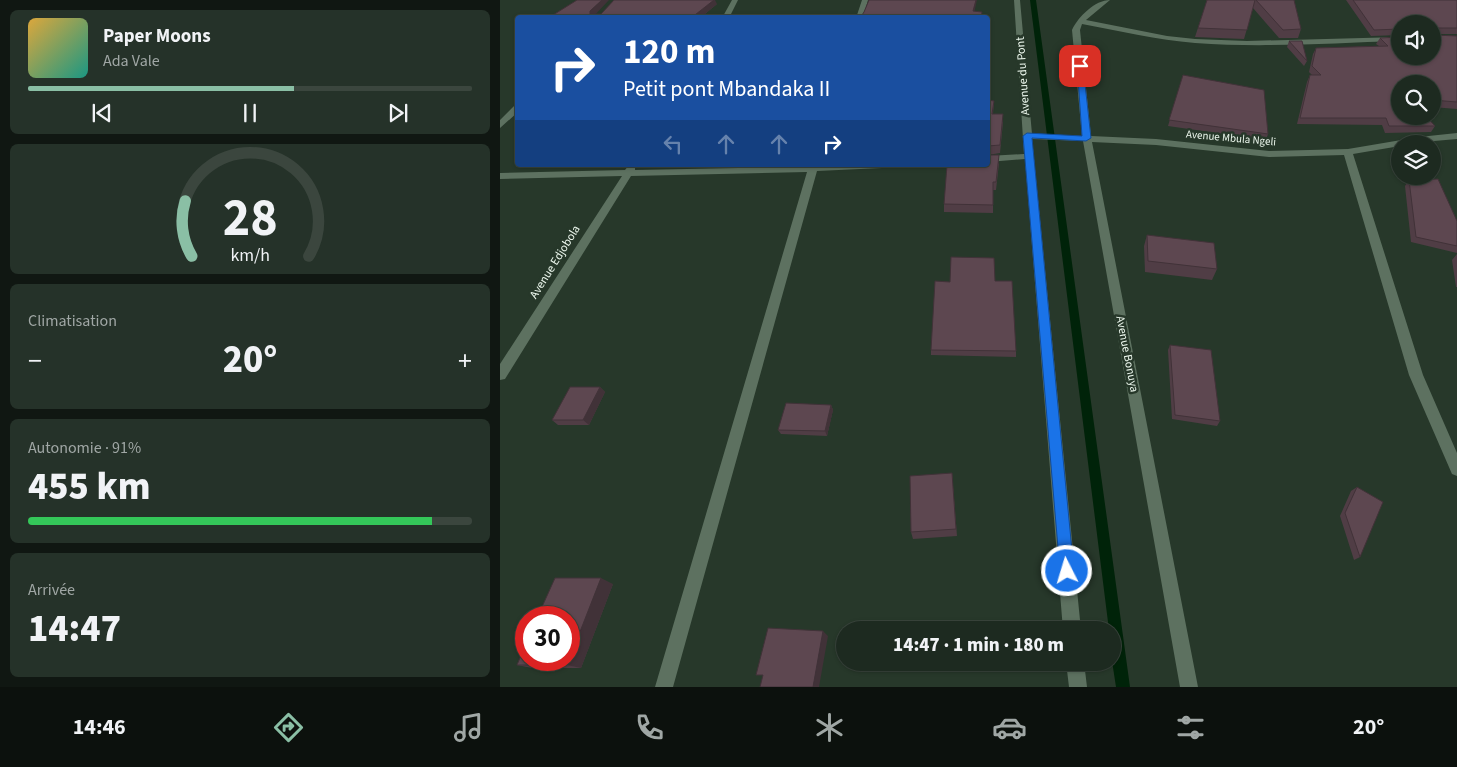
<!DOCTYPE html>
<html lang="fr">
<meta charset="utf-8">
<style>
:root{--surface:#1d2a20;--page:#253229;--text:#f1f3f6;--muted:#a0a7a5;--line:#3b463e;--accent:#8abfa5}
body{margin:0;font-family:"Source Sans 3",sans-serif;background:var(--page);color:var(--text);height:100vh;display:flex;flex-direction:column;font-size:19px;white-space:nowrap}
*{box-sizing:border-box;margin:0}
p{font-size:16px;color:var(--muted)}
.icon{flex:none;width:28px;height:28px;fill:none;stroke:currentColor;stroke-width:2;stroke-linecap:round;stroke-linejoin:round}
.map{position:relative;flex:1;overflow:hidden}
.side{display:flex;flex-direction:column;gap:10px;padding:10px;background:#101712;width:500px}
.side>*{flex:none}
.guide{position:absolute;left:15px;top:15px;width:475px;height:152px;border-radius:5px;box-shadow:0 1px 4px #0004,0 0 0 1px var(--line);background:#1a4fa0;color:#fff;overflow:hidden}
.fabs{position:absolute;left:891px;top:15px;display:grid;gap:10px}
.fabs a{display:grid;place-items:center;width:50px;height:50px;border-radius:50%;background:var(--surface);box-shadow:0 1px 4px #0004,0 0 0 1px var(--line);font-size:25px}
.speed{position:absolute;left:15px;top:606px;display:flex;gap:10px;font-size:25px;font-weight:700;text-align:center}
.speed>*{display:grid;place-content:center;width:65px;height:65px;border-radius:50%;background:var(--surface);box-shadow:0 1px 4px #0004,0 0 0 1px var(--line);line-height:1}
.speed .limit{border:8px solid #d22;background:#fff;color:#111}
.pin{position:absolute;display:grid;place-items:center;width:42px;height:42px;color:#fff;margin:-21px;border-radius:10px;box-shadow:0 2px 8px #0006}
.me{position:absolute;width:55px;margin:-28px;rotate:355deg;stroke-linejoin:round;filter:drop-shadow(0 0 4px #0008)}
.turn{display:flex;align-items:center;gap:18px;height:105px;padding:0 25px;font-size:22px}
.turn .icon{width:65px;height:65px;stroke-width:2.5}
.turn b{display:block;font-size:35px;line-height:42px}
.lanes{display:flex;align-items:center;height:48px;padding:0 25px;background:#0003;justify-content:center;gap:25px;direction:ltr}
.lanes .off{opacity:.35}
.big{font-size:38px;font-weight:800;line-height:1.1}
.side .card{flex:1;display:flex;flex-direction:column;justify-content:center;gap:8px;min-width:0;padding:0 18px;border-radius:8px;background:var(--page)}
.side .dial{align-items:center;gap:0}
.dial svg{height:130px;overflow:visible;fill:none;stroke:var(--line);stroke-width:7;stroke-linecap:round;text-anchor:middle}
.dial text{fill:var(--text);stroke:none}
.song{display:flex;align-items:center;gap:15px}
.cover{width:60px;height:60px;border-radius:8px;background:linear-gradient(135deg,hsl(40 70% 55%),hsl(170 70% 35%))}
.played{height:5px;border-radius:2px;background:linear-gradient(90deg,var(--accent) 60%,var(--line) 60%)}
.keys{display:flex;justify-content:space-around;direction:ltr}
.heat{display:flex;justify-content:space-between;align-items:center;font-size:28px;direction:ltr}
.charge{height:8px;border-radius:4px;background:linear-gradient(90deg,#34c759 91%,var(--line) 0)}
.trip{position:absolute;left:336px;top:621px;width:285px;height:50px;border-radius:25px;background:var(--surface);box-shadow:0 1px 4px #0004,0 0 0 1px var(--line);font-weight:800;line-height:50px;text-align:center}
.dock{display:flex;height:80px;justify-content:space-around;align-items:center;background:#0c110d;color:var(--muted)}
.dock .icon{width:35px;height:35px}
.dock .current{color:var(--accent)}
.dock b{font-size:22px;color:var(--text)}
main{display:flex;flex:1;min-height:0}
.map>svg:first-child{display:block}
</style>
<main>
<section class="side">
<div class="card">
<div class="song"><i class="cover"></i><div><b>Paper Moons</b><p>Ada Vale</p></div></div>
<div class="played"></div>
<div class="keys"><svg class="icon" aria-label="previous" viewBox="0 0 24 24"><path d="M18 5L8 12l10 7zM5 5v14"/></svg><svg class="icon" aria-label="pause" viewBox="0 0 24 24"><path d="M8 5v14M16 5v14"/></svg><svg class="icon" aria-label="next" viewBox="0 0 24 24"><path d="M6 5l10 7-10 7zM19 5v14"/></svg></div>
</div>
<div class="card dial"><svg viewBox="0 0 100 80">
<path d="M14 69A42 42 0 1 1 86 69"/>
<path d="M14 69A42 42 0 0 1 10 35" stroke="#8abfa5"/>
<text x="50" y="56" font-size="32" font-weight="700">28</text>
<text x="50" y="72" font-size="11">km/h</text>
</svg></div>
<div class="card"><p>Climatisation</p>
<div class="heat"><a>−</a><b class="big">20°</b><a>+</a></div>
</div>
<div class="card"><p>Autonomie · 91%</p><b class="big">455 km</b><div class="charge"></div></div>
<div class="card"><p>Arrivée</p><b class="big">14:47</b></div>
</section>
<div class="map">
<svg width="957" height="687" viewBox="0 0 957 687">
<rect width="100%" height="100%" fill="#27382a"/>
<g fill="none" stroke-linecap="round" stroke-linejoin="round">
<!-- stream -->
<path fill="#002309" fill-rule="evenodd" d="M530,0H536L630,687H616L612,661V630H609Z"/>
<!-- street -->
<path fill="#5d7160" fill-rule="evenodd" d="M232,0H238L229,18H222Z
M362,0H368L363,18H356Z
M514,0H520L532,134L582,136L572,30C578,17 595,0 610,0L586,20L667,36L695,39L747,41L900,37V41C832,43 763,48 695,43C657,40 620,31 582,24L580,30L591,136L656,139L769,151L848,149L919,137L957,133V139L900,144V146L853,154L923,375L957,453V476L952,474L909,375L844,155L769,157L656,145L592,142L698,687H680L583,141L532,139L581,630H563L525,159L488,162V156L524,154Z
M15,105H18V112L0,128V120Z
M129,165H135V170L387,165L382,168L317,171L173,687H155L307,172L131,176L5,379L0,380V364L122,176L0,179V173L125,170Z
M566,662H584L587,687H569Z"/>
</g>
<!-- wall -->
<path fill="#503d45" d="M707,0H794L801,29L798,38H779L753,8L744,39L695,37Z
M846,0H957V34H934V35L957,36V109L932,107V84H900V116L935,126L931,132L885,133L882,125L797,124L807,82L810,75H812L809,72L813,54L816,48L879,46L876,44L880,38L932,56L900,24V35L871,36Z
M217,4L200,18H54L53,15L101,14Z
M789,41L807,61L804,66L787,47Z
M683,75L768,134L766,140L668,126Z
M488,100L494,101L493,114L503,122L500,153L488,155Z
M499,163L496,190H493V213L444,212V204Z
M909,180L957,221V253L911,242L905,186Z
M647,235L717,269L712,280L645,272L644,246Z
M957,254V287H956L952,260Z
M495,281L516,351V357L431,355V350Z
M670,345L720,421L717,426L672,419L668,350Z
M100,387L105,392L89,425H58L52,420Z
M331,405L333,410L327,436L281,434L278,430Z
M452,473L457,536L413,539L411,532Z
M857,487L860,557L854,560L840,516L851,491Z
M113,584L81,668H32L17,665Z"/>
<!-- shaded-wall -->
<path fill="#413238" d="M102,0H109L93,17L90,14V11Z
M214,0H215L217,4L200,18H191Z
M476,0H477L473,18V11Z
M100,387L105,392L89,425L83,420Z
M331,405L333,410L327,436L325,431Z
M101,578L113,584L81,668L67,665Z
M323,631L328,636L319,687H313Z"/>
<!-- building -->
<path fill="#5d4750" stroke="#413238" d="M77,0H102L90,11V14H101L114,0H214L191,18H68L53,15Z
M369,0H476L473,11L482,12L481,18H360L364,12Z
M707,0H755L747,30L698,28Z
M756,0H794L801,29L783,30Z
M853,0H957V28H936L934,30V35L957,36V102L932,100V84H900V116H926L935,126H889L886,118H800L810,75H821L812,66L816,48L888,46L880,38L900,37V56H932V24H900V29L874,30Z
M789,41H802L807,61Z
M683,75L764,90L768,134L669,120Z
M488,100L494,101L492,114H503L500,145L488,146Z
M488,155H499L496,182H493V205L444,204L447,165H488Z
M938,179L957,221V246L916,237L909,180Z
M647,235L714,243L717,269L648,261Z
M451,257L494,258L495,281H512L516,351L431,350L435,281L450,282Z
M670,345L711,350L720,421L675,415Z
M70,387H100L83,420H52Z
M286,403L331,405L325,431L278,430Z
M452,473L456,529L411,532L410,476Z
M857,487L883,502L860,557L845,513Z
M55,578H101L67,665H17L26,643V660H69V618H37Z
M268,628L323,631L313,687H260L263,675H256Z"/>
<!-- route -->
<path fill="#1a73e8" stroke="#114b97" d="M577,64L583,66L591,138L586,141L532,138L574,571L572,576L567,578L562,576L560,571L523,136L527,133L582,136Z"/>
<g text-anchor="middle" dominant-baseline="central" stroke-width="5" stroke-linejoin="round" paint-order="stroke">
<!-- far-street labels -->
<g font-size="11" fill="#edf8ee" stroke="#27382a">
<text transform="translate(731 138) rotate(5)">Avenue Mbula Ngeli</text>
</g>
<!-- street labels -->
<g font-size="12" fill="#edf8ee" stroke="#27382a">
<text transform="translate(523 76) rotate(-94)">Avenue du Pont</text>
<text transform="translate(55 262) rotate(-58)">Avenue Edjobola</text>
<text transform="translate(627 354) rotate(79)">Avenue Bonuya</text>
</g>
</g>
</svg>
<div class="fabs">
<a><svg class="icon" aria-label="sound" viewBox="0 0 24 24"><path d="M4 9h4l5-4v14l-5-4H4zM17 9q2 3 0 6"/></svg></a>
<a><svg class="icon" aria-label="search" viewBox="0 0 24 24"><circle cx="10" cy="10" r="6"/><path d="M15 15l6 6"/></svg></a>
<a><svg class="icon" aria-label="layers" viewBox="0 0 24 24"><path d="M12 4l9 5-9 5-9-5zM3 14l9 5 9-5"/></svg></a>
</div>
<div class="speed"><div class="limit">30</div></div>
<div class="pin" style="left:580px;top:66px;background:#d93025"><svg class="icon" aria-label="arrive" viewBox="0 0 24 24"><path d="M6 21V4h12l-3 4 3 4H6"/></svg></div>
<svg class="me" style="left:567px;top:571px" viewBox="-20 -20 40 40"><circle r="17" fill="#1a73e8" stroke="#fff" stroke-width="3"/><path d="M0-11L8 9 0 5-8 9z" fill="#fff"/></svg>
<div class="trip">14:47 · 1 min · 180 m</div>
<div class="guide">
<div class="turn"><svg class="icon" aria-label="right" viewBox="0 0 24 24"><path d="M7 20v-9h11M14 6l5 5-5 5"/></svg><div><b>120 m</b>Petit pont Mbandaka II</div></div>
<div class="lanes"><svg class="icon off" aria-label="left" viewBox="0 0 24 24"><path d="M17 20v-9H6M10 6l-5 5 5 5"/></svg><svg class="icon off" aria-label="ahead" viewBox="0 0 24 24"><path d="M12 20V5M6 11l6-6 6 6"/></svg><svg class="icon off" aria-label="ahead" viewBox="0 0 24 24"><path d="M12 20V5M6 11l6-6 6 6"/></svg><svg class="icon" aria-label="right" viewBox="0 0 24 24"><path d="M7 20v-9h11M14 6l5 5-5 5"/></svg></div>
</div>
</div>
</main>
<nav class="dock">
<b>14:46</b>
<svg class="icon current" aria-label="directions" viewBox="0 0 24 24"><path d="M12 3l9 9-9 9-9-9zM9 14v-3h6M13 9l2 2-2 2"/></svg>
<svg class="icon" aria-label="music" viewBox="0 0 24 24"><path d="M9 18V5l10-2v13"/><circle cx="6" cy="18" r="3"/><circle cx="16" cy="16" r="3"/></svg>
<svg class="icon" aria-label="phone" viewBox="0 0 24 24"><path d="M5 4h4l2 5-3 2q2 4 5 5l2-3 5 2v4C11 20 4 13 5 4z"/></svg>
<svg class="icon" aria-label="climate" viewBox="0 0 24 24"><path d="M12 3v18M4 7l16 10M4 17L20 7"/></svg>
<svg class="icon" aria-label="car" viewBox="0 0 24 24"><path d="M5 17H2v-5l4-1 3-4h7l3 4 3 1v5h-3M9 17h6M6 11h13"/><circle cx="7" cy="17" r="2"/><circle cx="17" cy="17" r="2"/></svg>
<svg class="icon" aria-label="filters" viewBox="0 0 24 24"><path d="M4 7h16M4 17h16"/><circle cx="9" cy="7" r="2"/><circle cx="15" cy="17" r="2"/></svg>
<b>20°</b>
</nav>
